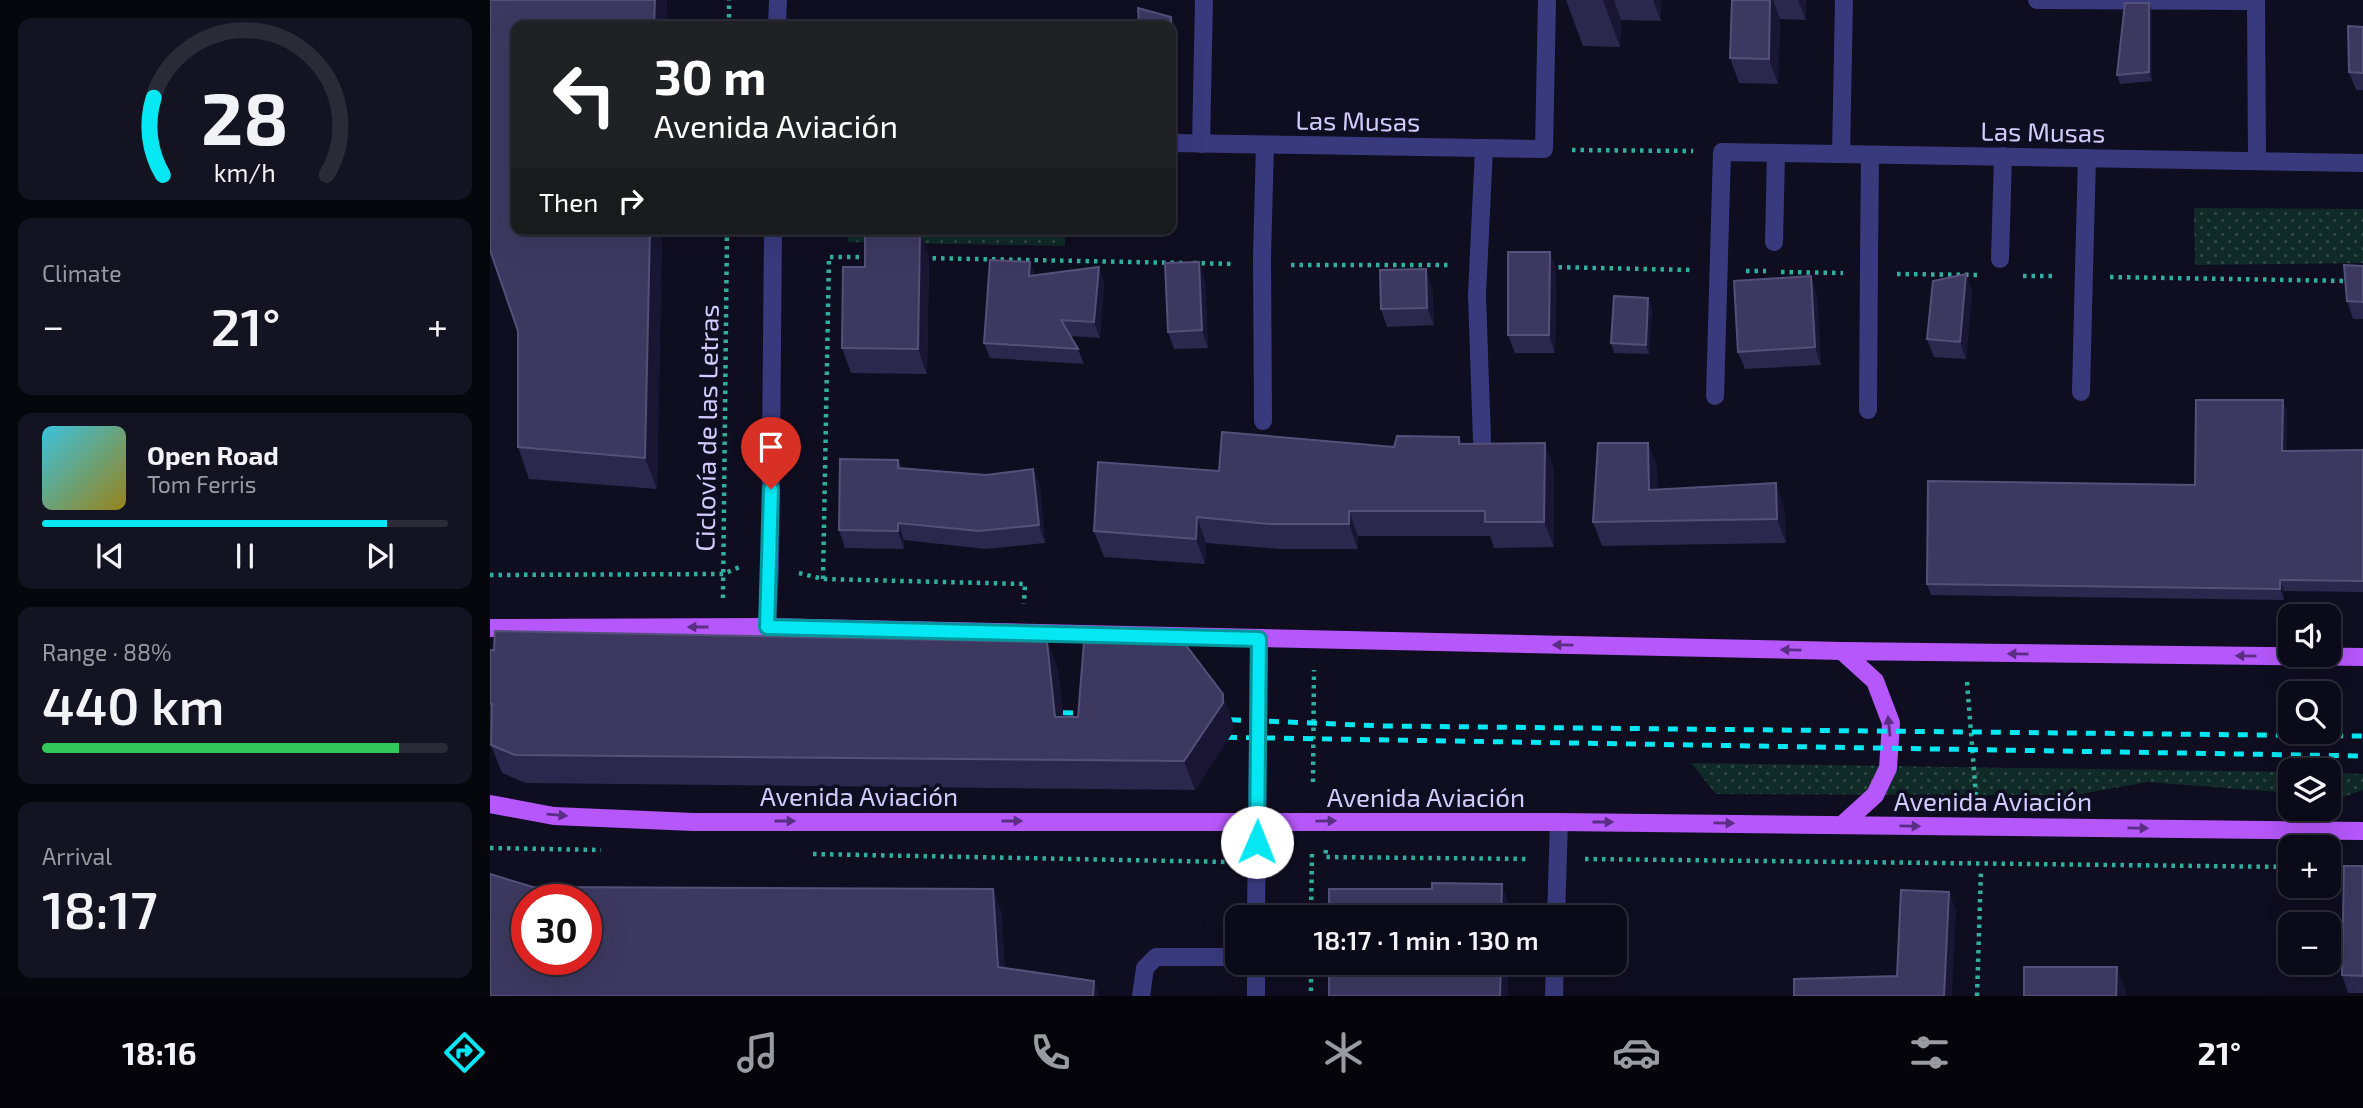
<!DOCTYPE html>
<meta charset="utf-8">
<style>
:root{--surface:#0b0a18;--page:#141321;--text:#f1f3f6;--muted:#9a9aa2;--line:#2b2b37;--accent:#05e7f2}
body{margin:0;font-family:"Exo 2",sans-serif;background:var(--page);color:var(--text);height:100vh;display:flex;flex-direction:column;font-size:26px;white-space:nowrap}
*{box-sizing:border-box;margin:0}
p{font-size:23px;color:var(--muted)}
.icon{flex:none;width:38px;height:38px;fill:none;stroke:currentColor;stroke-width:2;stroke-linecap:round;stroke-linejoin:round}
.map{position:relative;flex:1;overflow:hidden}
.side{display:flex;flex-direction:column;gap:18px;padding:18px;background:#06060d;width:490px}
.side>*{flex:none}
.guide{position:absolute;left:21px;top:21px;width:665px;height:214px;border-radius:14px;box-shadow:0 7px 28px #0002,0 0 0 2px var(--line);background:#202124;color:#fff;overflow:hidden}
.controls{position:absolute;left:1788px;top:604px;display:grid;gap:14px}
.controls a{display:grid;place-items:center;width:63px;height:63px;border-radius:14px;background:var(--surface);box-shadow:0 7px 28px #0002,0 0 0 2px var(--line);font-size:35px}
.speed{position:absolute;left:21px;top:884px;display:flex;gap:14px;font-size:35px;font-weight:700;text-align:center}
.speed>*{display:grid;place-content:center;width:91px;height:91px;border-radius:50%;background:var(--surface);box-shadow:0 7px 28px #0002,0 0 0 2px var(--line);line-height:1}
.speed .limit{border:10px solid #d22;background:#fff;color:#111}
.pin{position:absolute;display:grid;place-items:center;width:60px;height:60px;color:#fff;margin:-72px -30px;border-radius:50% 50% 50% 0;rotate:-45deg;box-shadow:0 0 7px #0007}
.pin .icon{rotate:45deg}
.me{position:absolute;width:77px;margin:-38px;rotate:1deg;stroke-linejoin:round;filter:drop-shadow(0 0 5px #0008)}
.turn{display:flex;align-items:center;gap:24px;height:147px;padding:0 28px;font-size:32px}
.turn .icon{width:91px;height:91px;stroke-width:2.5}
.turn b{display:block;font-size:49px;line-height:60px}
.then{display:flex;align-items:center;height:66px;padding:0 28px;background:#0003;gap:14px;font-size:26px}
.big{font-size:52px;font-weight:600;line-height:1.1}
.side .tile{flex:1;display:flex;flex-direction:column;justify-content:center;gap:10px;min-width:0;padding:0 24px;border-radius:14px;background:var(--page)}
.side .dial{align-items:center;gap:0}
.dial svg{height:182px;overflow:visible;fill:none;stroke:var(--line);stroke-width:7;stroke-linecap:round;text-anchor:middle}
.dial text{fill:var(--text);stroke:none}
.song{display:flex;align-items:center;gap:21px}
.cover{width:84px;height:84px;border-radius:10px;background:linear-gradient(135deg,hsl(190 70% 55%),hsl(50 70% 35%))}
.played{height:7px;border-radius:4px;background:linear-gradient(90deg,var(--accent) 85%,var(--line) 85%)}
.keys{display:flex;justify-content:space-around;direction:ltr}
.heat{display:flex;justify-content:space-between;align-items:center;font-size:38px;direction:ltr}
.charge{height:10px;border-radius:5px;background:linear-gradient(90deg,#34c759 88%,var(--line) 0)}
.trip{position:absolute;left:735px;top:905px;width:402px;height:70px;border-radius:14px;background:var(--surface);box-shadow:0 7px 28px #0002,0 0 0 2px var(--line);font-weight:600;line-height:70px;text-align:center}
.dock{display:flex;height:112px;justify-content:space-around;align-items:center;background:#04040a;color:var(--muted)}
.dock .icon{width:49px;height:49px}
.dock .selected{color:var(--accent)}
.dock b{font-size:32px;color:var(--text)}
main{display:flex;flex:1;min-height:0}
.map>svg:first-child{display:block}
</style>
<main>
<section class="side">
<div class="tile dial"><svg viewBox="0 0 100 80">
<path d="M14 69A42 42 0 1 1 86 69"/>
<path d="M14 69A42 42 0 0 1 10 35" stroke="#05e7f2"/>
<text x="50" y="56" font-size="32" font-weight="700">28</text>
<text x="50" y="72" font-size="11">km/h</text>
</svg></div>
<div class="tile"><p>Climate</p>
<div class="heat"><a>−</a><b class="big">21°</b><a>+</a></div>
</div>
<div class="tile">
<div class="song"><i class="cover"></i><div><b>Open Road</b><p>Tom Ferris</p></div></div>
<div class="played"></div>
<div class="keys"><svg class="icon" aria-label="previous" viewBox="0 0 24 24"><path d="M18 5L8 12l10 7zM5 5v14"/></svg><svg class="icon" aria-label="pause" viewBox="0 0 24 24"><path d="M8 5v14M16 5v14"/></svg><svg class="icon" aria-label="next" viewBox="0 0 24 24"><path d="M6 5l10 7-10 7zM19 5v14"/></svg></div>
</div>
<div class="tile"><p>Range · 88%</p><b class="big">440 km</b><div class="charge"></div></div>
<div class="tile"><p>Arrival</p><b class="big">18:17</b></div>
</section>
<div class="map">
<svg width="1873" height="996" viewBox="0 0 1873 996">
<defs>
<pattern id="grass-dots" width="8" height="8" patternUnits="userSpaceOnUse" patternTransform="scale(1.75)"><rect width="8" height="8" fill="#102a27"/><path d="M2 2h.1M6 6h.1" fill="none" stroke="#324847" stroke-width="1.8" stroke-linecap="round"/></pattern>
</defs>
<rect width="100%" height="100%" fill="#0f0d20"/>
<!-- grass -->
<path fill="url(#grass-dots)" d="M1704,208L1873,209V263L1705,265Z
M358,229H575V246L358,242Z
M1201,763L1801,772V793L1658,782L1585,795L1226,794Z
M1839,773L1873,774V790L1853,797L1839,796Z"/>
<g fill="none" stroke-linecap="round" stroke-linejoin="round">
<!-- path -->
<path stroke="#30afa0" stroke-width="4.5" stroke-dasharray="3.5 5" stroke-linecap="butt" d="M239,26V0
M1082,150L1203,151
M434,258L695,263
M703,263L744,264
M801,265H961
M1060,267L1202,270
M1256,271H1276
M1291,272L1353,273
M1407,274L1489,275
M1533,276H1566
M1620,277L1860,281
M309,573L333,579L535,584L534,604
M0,575L233,574L252,566
M333,579L339,257H380
M233,598L237,229
M1477,682L1486,796
M823,782L824,670
M0,848L111,850
M836,850L835,857L1040,859
M323,854L738,862
M1095,859L1801,867
M1839,867L1858,868
M821,917L822,851
M821,962V996
M1487,996L1491,870"/>
<!-- lane -->
<path stroke="#393a7e" stroke-width="18" d="M1766,0L1767,161
M711,144L714,0
M1284,242L1286,153
M772,257L775,145
M1510,259L1513,156
M1379,262L1380,155
M1594,270L1597,158
M987,295L994,148
M651,996L655,968L666,957H747"/>
<!-- street -->
<path stroke="#393a7e" stroke-width="18" d="M1547,0L1766,1
M287,26L288,0
M681,143L1054,149L1057,0
M1351,154L1354,0
M772,257L773,421
M987,295L992,441
M1591,392L1594,270
M1225,396L1232,152L1873,163
M1378,410L1379,262
M277,627L280,567L283,229
M766,917L769,639
M1066,917L1069,822
M766,996V962
M1064,996L1065,962"/>
<!-- primary -->
<path stroke="#b557fb" stroke-width="18" d="M0,628L277,627L1352,651L1873,657
M0,804L64,816L203,822H1069L1873,831
M1352,825L1385,795L1398,768L1401,723L1385,681L1352,651"/>
<!-- rail -->
<path stroke="#05e7f2" stroke-width="5" stroke-dasharray="10 9" stroke-linecap="butt" d="M554,712L606,714
M722,719L895,726L1873,736
M718,737L1873,756"/>
</g>
<!-- wall -->
<path fill="#2b274d" d="M0,0H177L176,26H26L172,229L167,489L39,479L28,447V331Z
M1076,0H1171V21L1131,20L1130,47L1093,46Z
M1242,0H1316V20L1290,19L1288,84L1249,83L1240,58Z
M1659,3L1662,12V81L1630,84L1627,75Z
M681,17L685,27V66L681,67Z
M1873,27V90H1866L1859,72Z
M430,233L439,258L437,374L361,373L352,348L375,267Z
M1060,252L1066,270L1065,353H1025L1018,335Z
M540,262L545,276L614,282L610,338L580,336L588,349L594,364L500,358L494,343Z
M1873,266V319H1863L1857,301Z
M1476,274L1482,292L1476,359L1444,357L1437,339Z
M715,280L718,348L684,349L678,332Z
M942,286L944,325L897,327L891,309Z
M1327,294L1331,365L1255,369L1248,352Z
M1162,307L1159,354L1124,353L1121,343Z
M1797,411L1796,451L1873,450V592L1794,591V600L1441,595L1437,584L1705,485Z
M969,437L972,444L1064,468V547L1004,548L1000,536H868V549H788L716,543L715,564L614,557L604,531L729,471L904,447Z
M408,460L412,469L496,475L543,469L550,487L555,543L495,549L414,540V549L355,548L349,530Z
M1167,466V489L1294,507L1296,543L1112,546L1103,522Z
M557,642L568,670L573,717L743,723V732L705,790L36,783L12,773L1,745L2,733H0V650Z
M1873,866V993H1858L1852,975Z"/>
<!-- shaded-wall -->
<path fill="#191533" d="M165,0H177L176,26H164Z
M1113,0H1124L1131,20L1130,47Z
M1163,0H1171V21Z
M1280,0H1283L1290,19L1288,84L1279,59Z
M1308,0H1316V20Z
M1659,3L1662,12V81L1659,72Z
M681,17L685,27V66L682,57Z
M160,229H172L167,489L155,458Z
M430,233L439,258L437,374L428,349Z
M1060,252L1066,270L1065,353L1059,335Z
M540,262L546,277L539,276Z
M709,262L715,280L718,348L712,330Z
M609,267L614,282L610,338L604,322Z
M936,269L942,286L944,325L937,308Z
M1476,274L1482,292L1476,359L1470,342Z
M1321,276L1327,294L1331,365L1325,347Z
M1158,298L1162,307L1159,354L1156,345Z
M1793,400L1797,411L1796,462L1792,451Z
M1055,443L1064,468V547L1054,522Z
M1158,443L1167,466L1168,514L1159,490Z
M543,469L550,487L555,543L549,525Z
M1286,483L1294,507L1296,543L1287,519Z
M859,511L868,536V549L859,524Z
M707,517L716,543L715,564L706,539Z
M408,523L414,540V549L408,531Z
M1790,580L1794,591V600L1790,589Z
M557,642L568,670L576,746L565,717Z
M733,694L743,723V732L705,790L694,761Z
M1012,884L1019,904V917H1011Z
M503,889L512,913L516,991L508,967Z
M1459,892L1466,910L1462,996H1454Z
M1011,962H1019L1018,996H1010Z
M1627,967L1636,992V996H1626Z
M604,981L609,996H603Z"/>
<!-- building -->
<path fill="#3d3860" stroke="#545079" stroke-width="2" fill-rule="evenodd" d="M0,0H165L164,26H26V229H160L155,458L28,447V331L0,250Z
M1242,0H1280L1279,59L1240,58Z
M1635,3H1659V72L1627,75Z
M648,8L681,17L682,57L681,26H649Z
M1858,26L1873,27V73L1859,72Z
M375,232L430,233L428,349L352,348L353,267H375Z
M1018,252H1060L1059,335H1018Z
M500,260L540,262L539,276L609,267L604,322L571,320L588,349L494,343Z
M709,262L712,330L678,332L675,263Z
M1854,265L1873,266V302L1857,301Z
M936,269L937,308L891,309L890,270Z
M1476,274L1470,342L1437,339L1443,281Z
M1321,276L1325,347L1248,352L1244,281Z
M1124,296L1158,298L1156,345L1121,343Z
M1706,400H1793L1792,451L1873,450V581L1790,580V589L1437,584L1438,481L1705,485Z
M732,432L904,447L907,436L969,437V444L1055,443L1054,522H995V511H859V524H779L707,517L706,539L604,531L608,462L729,471Z
M1108,443H1158L1159,490L1286,483L1287,519L1103,522Z
M350,459L408,460V468L496,475L543,469L549,525L489,531L408,523V531L349,530Z
M5,631L557,642L565,717H588L594,642L695,644L733,694V703L694,761L25,755L1,745L2,704H0V650H4Z
M1854,866H1873V976L1852,975Z
M0,874L43,887L503,889L508,967L604,981L603,996H0ZM37,900H96V959H37Z
M942,883L1012,884L1011,917H839V889H942Z
M1411,890L1459,892L1454,996H1304V979L1407,976Z
M839,962H1011L1010,996H839Z
M1534,967H1627L1626,996H1534Z"/>
<!-- one-way arrows -->
<defs><path id="oneway-solid" d="M-6-.8H1V-3.2L6.5 0L1 3.2V.8H-6Z" transform="scale(1.75)"/></defs>
<g fill="#5a2e83">
<use href="#oneway-solid" transform="translate(208 627) rotate(180)"/>
<use href="#oneway-solid" transform="translate(1073 645) rotate(-179)"/>
<use href="#oneway-solid" transform="translate(1301 650) rotate(-179)"/>
<use href="#oneway-solid" transform="translate(1528 654) rotate(-179)"/>
<use href="#oneway-solid" transform="translate(1756 656) rotate(-179)"/>
<use href="#oneway-solid" transform="translate(1399 726) rotate(-96)"/>
<use href="#oneway-solid" transform="translate(67 815) rotate(5)"/>
<use href="#oneway-solid" transform="translate(295 821)"/>
<use href="#oneway-solid" transform="translate(522 821)"/>
<use href="#oneway-solid" transform="translate(836 821) rotate(-1)"/>
<use href="#oneway-solid" transform="translate(1113 822)"/>
<use href="#oneway-solid" transform="translate(1234 823) rotate(1)"/>
<use href="#oneway-solid" transform="translate(1420 826) rotate(1)"/>
<use href="#oneway-solid" transform="translate(1648 828) rotate(1)"/>
</g>
<g fill="none" stroke-linecap="round" stroke-linejoin="round">
<defs>
<path id="route" d="M281,489L277,627L769,639L767,842"/>
</defs>
<!-- route casing -->
<use href="#route" stroke="#03969d" stroke-width="18"/>
<!-- route -->
<use href="#route" stroke="#05e7f2" stroke-width="12"/>
</g>
<g text-anchor="middle" dominant-baseline="central" stroke-width="7" stroke-linejoin="round" paint-order="stroke">
<!-- street labels -->
<g font-size="26" fill="#d0cdfe" stroke="#0f0d20">
<text transform="translate(868 120) rotate(1)">Las Musas</text>
<text transform="translate(1553 131) rotate(1)">Las Musas</text>
<text transform="translate(216 428) rotate(-89)">Ciclovía de las Letras</text>
<text x="369" y="795">Avenida Aviación</text>
<text x="936" y="796">Avenida Aviación</text>
<text x="1503" y="800">Avenida Aviación</text>
</g>
</g>
</svg>
<div class="controls">
<a><svg class="icon" aria-label="sound" viewBox="0 0 24 24"><path d="M4 9h4l5-4v14l-5-4H4zM17 9q2 3 0 6"/></svg></a>
<a><svg class="icon" aria-label="search" viewBox="0 0 24 24"><circle cx="10" cy="10" r="6"/><path d="M15 15l6 6"/></svg></a>
<a><svg class="icon" aria-label="layers" viewBox="0 0 24 24"><path d="M12 4l9 5-9 5-9-5zM3 14l9 5 9-5"/></svg></a>
<a>+</a>
<a>−</a>
</div>
<div class="speed"><div class="limit">30</div></div>
<div class="pin" style="left:281px;top:489px;background:#d93025"><svg class="icon" aria-label="arrive" viewBox="0 0 24 24"><path d="M6 21V4h12l-3 4 3 4H6"/></svg></div>
<svg class="me" style="left:767px;top:842px" viewBox="-20 -20 40 40"><circle r="19" fill="#fff"/><path d="M0-13L10 11 0 6-10 11z" fill="#05e7f2"/></svg>
<div class="trip">18:17 · 1 min · 130 m</div>
<div class="guide">
<div class="turn"><svg class="icon" aria-label="left" viewBox="0 0 24 24"><path d="M17 20v-9H6M10 6l-5 5 5 5"/></svg><div><b>30 m</b>Avenida Aviación</div></div>
<div class="then">Then<svg class="icon" aria-label="right" viewBox="0 0 24 24"><path d="M7 20v-9h11M14 6l5 5-5 5"/></svg></div>
</div>
</div>
</main>
<nav class="dock">
<b>18:16</b>
<svg class="icon selected" aria-label="directions" viewBox="0 0 24 24"><path d="M12 3l9 9-9 9-9-9zM9 14v-3h6M13 9l2 2-2 2"/></svg>
<svg class="icon" aria-label="music" viewBox="0 0 24 24"><path d="M9 18V5l10-2v13"/><circle cx="6" cy="18" r="3"/><circle cx="16" cy="16" r="3"/></svg>
<svg class="icon" aria-label="phone" viewBox="0 0 24 24"><path d="M5 4h4l2 5-3 2q2 4 5 5l2-3 5 2v4C11 20 4 13 5 4z"/></svg>
<svg class="icon" aria-label="climate" viewBox="0 0 24 24"><path d="M12 3v18M4 7l16 10M4 17L20 7"/></svg>
<svg class="icon" aria-label="car" viewBox="0 0 24 24"><path d="M5 17H2v-5l4-1 3-4h7l3 4 3 1v5h-3M9 17h6M6 11h13"/><circle cx="7" cy="17" r="2"/><circle cx="17" cy="17" r="2"/></svg>
<svg class="icon" aria-label="filters" viewBox="0 0 24 24"><path d="M4 7h16M4 17h16"/><circle cx="9" cy="7" r="2"/><circle cx="15" cy="17" r="2"/></svg>
<b>21°</b>
</nav>
